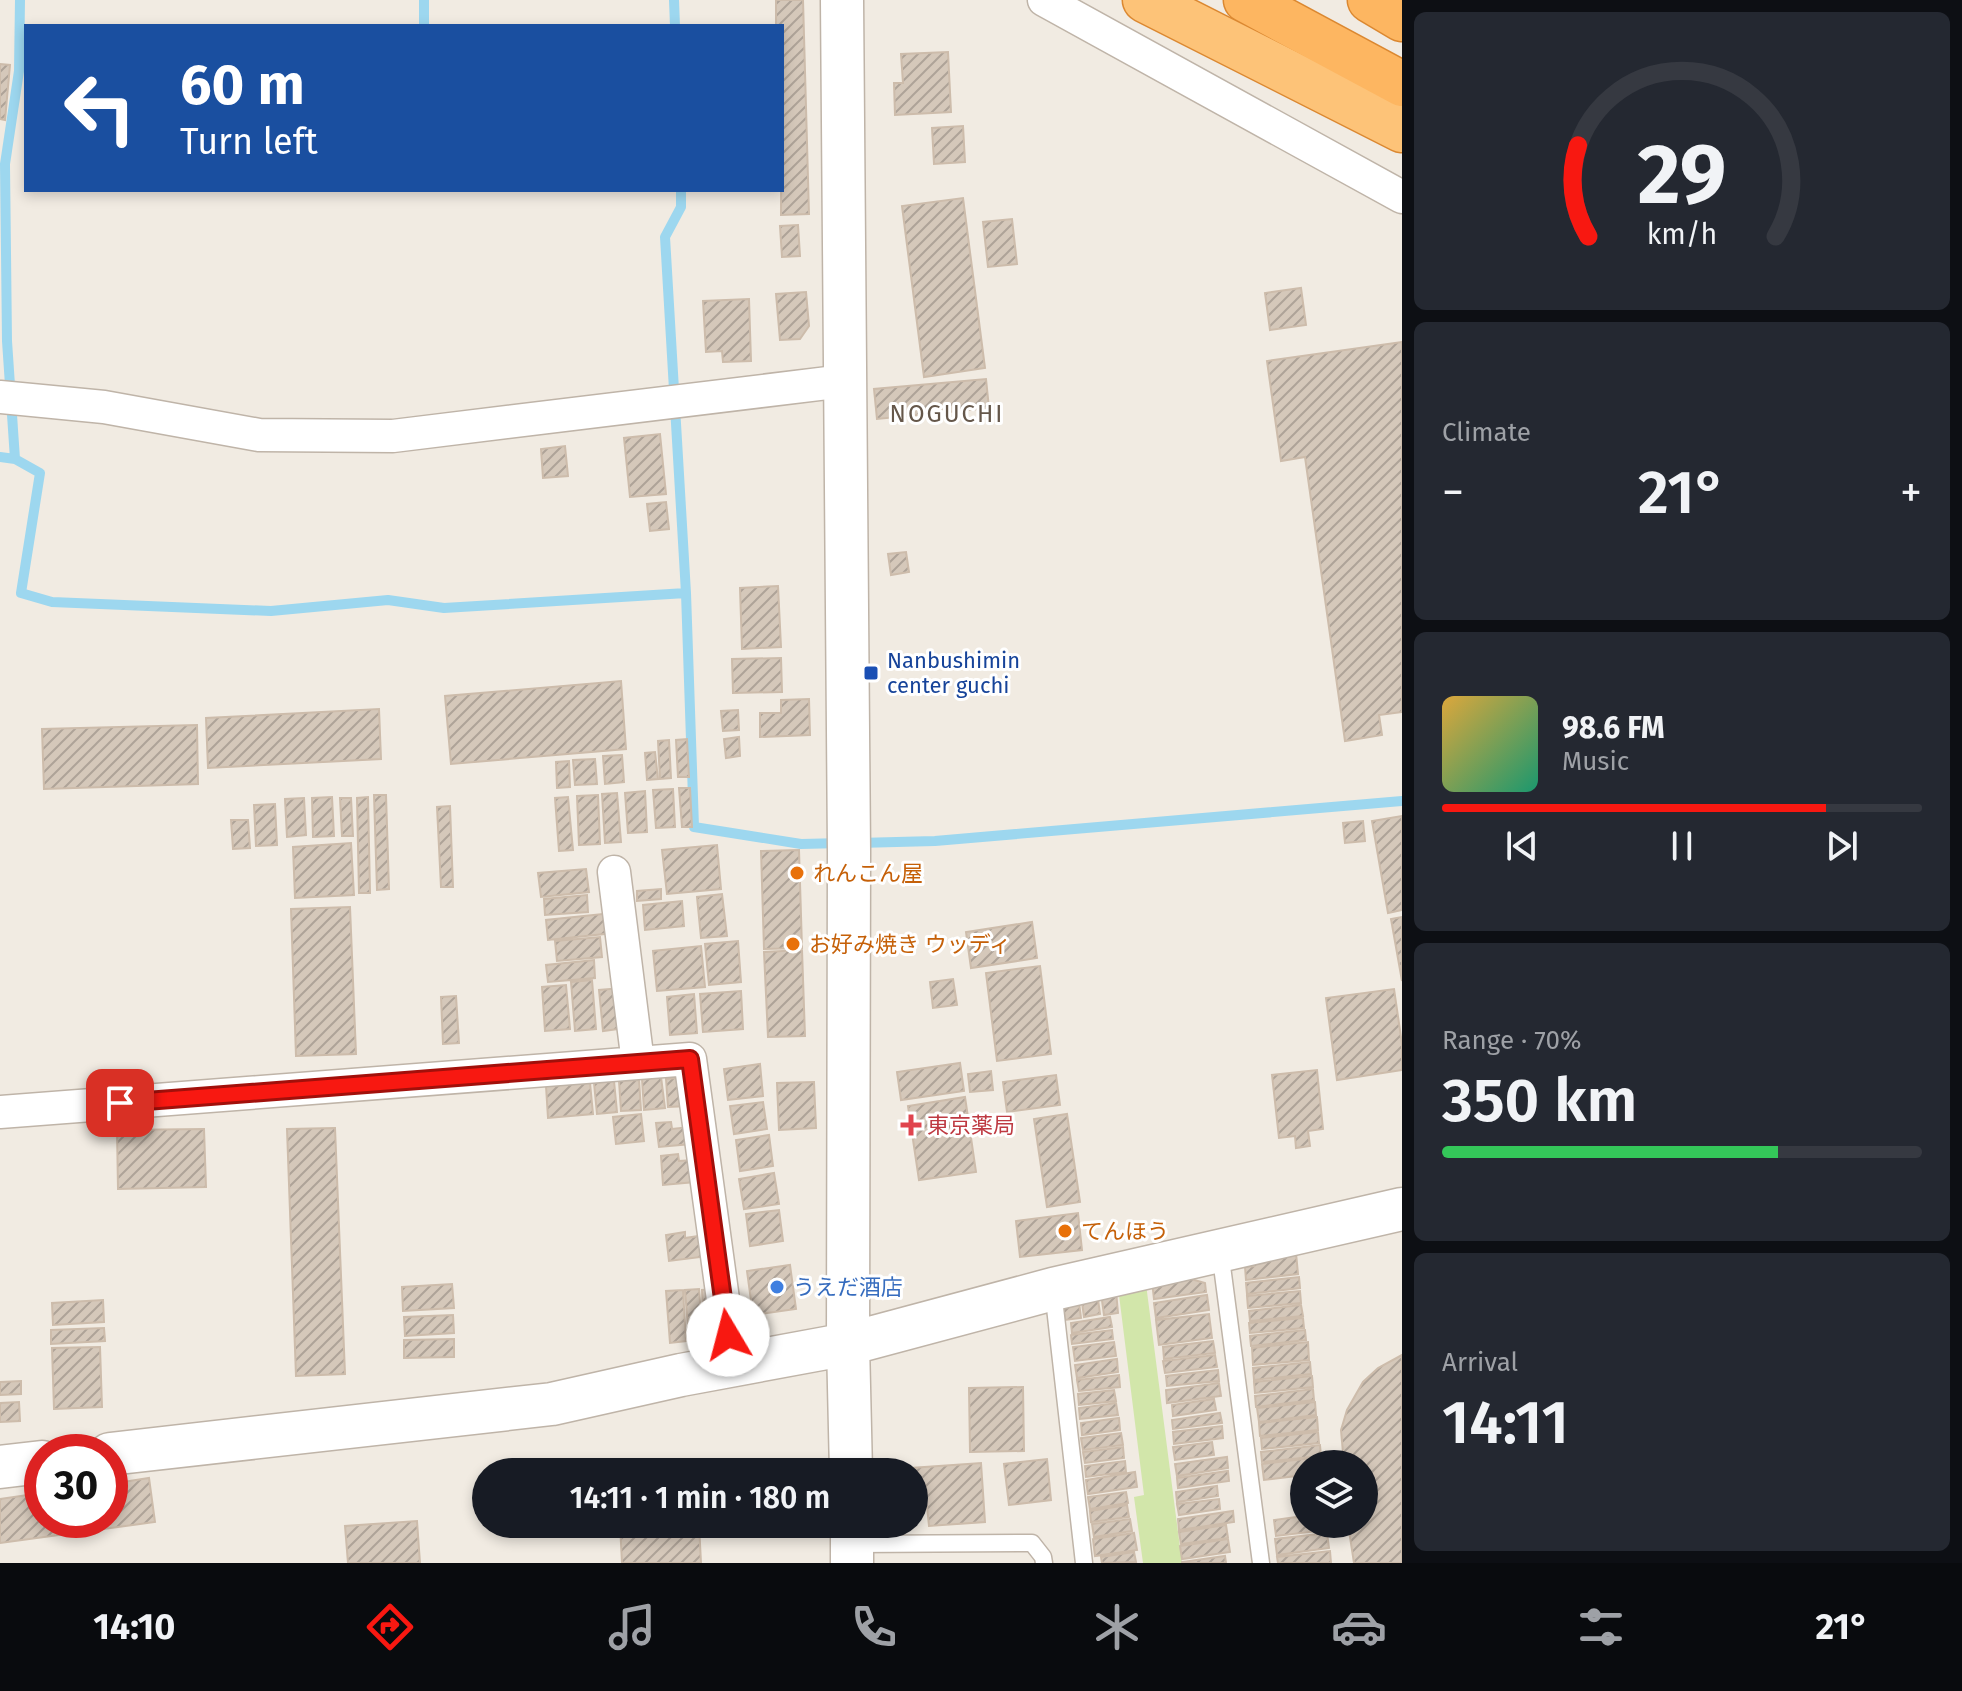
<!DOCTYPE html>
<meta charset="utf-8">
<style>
:root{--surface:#171b24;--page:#242831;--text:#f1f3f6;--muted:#9ea1a6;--line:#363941;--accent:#f81811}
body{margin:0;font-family:"Fira Sans","Noto Sans JP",sans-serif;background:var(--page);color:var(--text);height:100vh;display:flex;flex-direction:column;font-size:30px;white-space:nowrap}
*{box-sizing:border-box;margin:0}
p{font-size:26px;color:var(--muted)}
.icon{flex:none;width:44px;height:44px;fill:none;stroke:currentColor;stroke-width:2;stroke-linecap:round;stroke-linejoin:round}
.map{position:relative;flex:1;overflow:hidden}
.side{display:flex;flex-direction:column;gap:12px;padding:12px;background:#0d0f14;width:560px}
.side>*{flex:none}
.hud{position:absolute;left:24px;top:24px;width:760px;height:168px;border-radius:0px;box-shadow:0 4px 12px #0003;background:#1a4fa0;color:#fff;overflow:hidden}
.controls{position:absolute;left:1290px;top:1450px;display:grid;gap:16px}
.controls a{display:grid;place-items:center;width:88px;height:88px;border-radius:50%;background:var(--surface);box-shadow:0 4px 12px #0003;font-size:40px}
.speed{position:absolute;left:24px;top:1434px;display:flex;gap:16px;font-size:40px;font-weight:700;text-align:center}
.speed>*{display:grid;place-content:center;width:104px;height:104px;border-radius:50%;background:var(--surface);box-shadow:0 4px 12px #0003;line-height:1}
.speed .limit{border:12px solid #d22;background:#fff;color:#111}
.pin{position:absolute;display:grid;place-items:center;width:68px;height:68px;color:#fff;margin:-34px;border-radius:16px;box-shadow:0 4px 12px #0006}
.me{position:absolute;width:88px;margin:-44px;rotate:352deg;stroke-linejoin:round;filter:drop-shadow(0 0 6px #0008)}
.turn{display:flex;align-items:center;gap:28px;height:168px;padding:0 24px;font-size:36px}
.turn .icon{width:104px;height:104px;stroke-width:2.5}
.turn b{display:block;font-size:56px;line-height:68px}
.big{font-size:60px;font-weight:600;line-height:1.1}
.side .widget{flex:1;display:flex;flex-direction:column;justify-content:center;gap:12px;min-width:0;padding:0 28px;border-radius:12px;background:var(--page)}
.side .dial{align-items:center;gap:0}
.dial svg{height:208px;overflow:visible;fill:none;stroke:var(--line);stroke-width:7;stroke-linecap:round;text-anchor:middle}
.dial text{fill:var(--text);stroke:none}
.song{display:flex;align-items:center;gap:24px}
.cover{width:96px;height:96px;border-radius:12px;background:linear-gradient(135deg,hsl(40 70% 55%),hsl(160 70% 35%))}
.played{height:8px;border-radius:4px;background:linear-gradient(90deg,var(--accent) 80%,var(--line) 80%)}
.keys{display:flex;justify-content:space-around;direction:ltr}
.heat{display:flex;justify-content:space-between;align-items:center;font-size:44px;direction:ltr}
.charge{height:12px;border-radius:6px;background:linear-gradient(90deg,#34c759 70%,var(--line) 0)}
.trip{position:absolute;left:472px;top:1458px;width:456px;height:80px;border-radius:40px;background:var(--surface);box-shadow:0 4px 12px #0003;font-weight:600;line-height:80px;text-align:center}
.tab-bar{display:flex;height:128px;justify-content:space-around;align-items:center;background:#090b0e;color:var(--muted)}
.tab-bar .icon{width:56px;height:56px}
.tab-bar .selected{color:var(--accent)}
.tab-bar b{font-size:36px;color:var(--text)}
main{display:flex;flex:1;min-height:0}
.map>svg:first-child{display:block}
</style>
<main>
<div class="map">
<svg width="1402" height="1563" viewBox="0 0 1402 1563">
<defs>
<pattern id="building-hatch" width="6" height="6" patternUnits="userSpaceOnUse" patternTransform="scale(2)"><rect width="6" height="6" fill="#d5c8ba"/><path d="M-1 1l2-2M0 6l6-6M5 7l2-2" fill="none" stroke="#aea398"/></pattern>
</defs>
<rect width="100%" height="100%" fill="#f1ebe2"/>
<!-- park -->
<path fill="#d2e6aa" d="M1146,1284L1182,1563H1143L1134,1497L1144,1495L1118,1287Z"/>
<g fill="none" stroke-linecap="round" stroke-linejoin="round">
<!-- stream -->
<path stroke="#9dd7ef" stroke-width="10" d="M424,0V24
M674,0L675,26
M681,190V207L665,237L686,593L694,827L801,844L842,843
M0,457L15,459L40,473L21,593L52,602L271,611L388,600L444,608L686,593
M15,459L7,341L5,164L19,71L20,0
M858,843L935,841L1402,801"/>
</g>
<!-- building -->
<path fill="url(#building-hatch)" stroke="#cdbcab" stroke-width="2" d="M776,0H803L809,214L781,215L782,26H776Z
M948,52L951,112L895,115L894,83H903L901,54Z
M0,64L10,65L5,120L0,119Z
M963,126L965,162L934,164L932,128Z
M963,198L985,368L924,377L902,206Z
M1012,219L1017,264L988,267L983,222Z
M798,225L800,256L782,257L780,226Z
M1301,288L1306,325L1270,330L1265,293Z
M806,292L809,326L800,339L780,340L776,294Z
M749,299L751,361L723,362L722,351L706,352L703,301Z
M1402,342V712L1379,715L1382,735L1345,741L1305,457L1281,461L1267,361Z
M986,379L989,408L877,419L874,389Z
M660,434L666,494L630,497L624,438Z
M565,446L568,476L543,478L541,449Z
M666,502L669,529L650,531L647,504Z
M906,552L909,572L891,575L888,554Z
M778,586L781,647L742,649L740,588Z
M781,658L782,692L733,693L732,659Z
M621,681L626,749L451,764L445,696Z
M809,699L810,735L760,737V713H781V700Z
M379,709L381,759L208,768L206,718Z
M738,710L739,730L723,731L721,711Z
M197,725L198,784L44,789L42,729Z
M739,737L740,756L726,758L724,739Z
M687,739L689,777H678L676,740Z
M669,740L671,778L660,779L658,741Z
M655,752L658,779L647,780L645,753Z
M622,755L624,782L605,784L603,756Z
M595,759L597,784L575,785L573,760Z
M569,761L570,787L557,788L556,762Z
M679,788H690L692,827H682Z
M673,789L675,827L656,828L653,790Z
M645,791L647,832L628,833L625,793Z
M617,793L621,842L605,843L602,794Z
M374,795H386L389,889L377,890Z
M598,795L600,844L579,845L577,796Z
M332,797L334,836L313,837L312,798Z
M368,797L370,893H359L357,798Z
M568,797L573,850L559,851L555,798Z
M304,798L306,835L287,837L285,799Z
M340,798H351L353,836H342Z
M275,804L277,845L256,846L254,805Z
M450,806L453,887H441L437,807Z
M1402,816V910L1388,913L1372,821Z
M231,820H248L250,848L233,849Z
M1363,821L1365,841L1345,843L1343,823Z
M351,843L354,895L295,898L293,847Z
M717,845L721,889L667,894L662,850Z
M799,850L802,948L764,949L761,851Z
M586,869L589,892L541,897L538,873Z
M661,889V899L637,901V891Z
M722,894L727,936L701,938L697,897Z
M587,895L588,912L545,915L544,899Z
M682,901L684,926L645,930L643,905Z
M350,907L356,1054L296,1056L291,909Z
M612,913L614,933L548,940L546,920Z
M1402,917V981L1391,919Z
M1032,922L1037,958L971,968L966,932Z
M600,937L602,957L557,961L555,941Z
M738,941L741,982L709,985L705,944Z
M701,946L705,987L657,991L653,951Z
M802,950L805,1036L768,1037L764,952Z
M594,960L595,978L548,982L546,965Z
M1040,966L1051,1054L997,1061L986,973Z
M953,979L957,1005L933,1008L930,982Z
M592,980L596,1029L575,1031L571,982Z
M566,985L570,1029L545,1031L542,987Z
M622,988L626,1028L603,1031L599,990Z
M1394,989L1402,1044V1070L1337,1080L1326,998Z
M741,991L743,1029L703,1032L700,994Z
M694,994L697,1033L670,1035L667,997Z
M456,996L459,1043L443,1044L441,997Z
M960,1063L964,1091L901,1100L897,1072Z
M760,1064L763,1096L728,1100L724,1069Z
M1317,1070L1323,1129L1308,1131L1310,1146L1296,1148L1295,1136L1279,1138L1272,1075Z
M991,1071L993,1090L970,1092L968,1074Z
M1056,1075L1060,1105L1007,1112L1003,1082Z
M661,1077L665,1108L644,1110L642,1079Z
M686,1077L689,1106L668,1107L666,1079Z
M639,1080L641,1110L621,1111L619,1081Z
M614,1081L617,1112L597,1114L594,1083Z
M814,1082L816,1128L779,1130L777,1083Z
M590,1083L593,1114L548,1118L546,1086Z
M965,1097L976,1172L919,1180L908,1106Z
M763,1102L767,1129L734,1134L730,1106Z
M641,1114L644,1141L616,1144L613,1117Z
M1067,1114L1080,1202L1047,1207L1034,1119Z
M671,1122L672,1129L689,1127L691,1144L659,1147L656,1123Z
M335,1128L345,1374L296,1376L287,1129Z
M204,1129L206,1187L118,1189L117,1130Z
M769,1135L773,1166L740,1171L736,1140Z
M678,1154L679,1161L693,1160L695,1182L663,1185L661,1156Z
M774,1173L779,1204L744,1209L739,1179Z
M779,1210L783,1241L750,1246L746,1214Z
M1078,1213L1082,1250L1020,1257L1016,1221Z
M685,1232V1238L699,1236L701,1257L669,1261L666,1235Z
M1296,1253L1298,1274L1246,1280L1245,1267L1254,1266L1253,1257Z
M790,1265L796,1309L753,1315L747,1271Z
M1184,1277L1205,1283L1206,1292L1154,1299L1152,1281Z
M1299,1277L1300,1288L1247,1294L1246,1283Z
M452,1284L454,1308L403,1311L402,1287Z
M699,1289L703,1341H689L685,1290Z
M715,1289L718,1340L704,1341L702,1290Z
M683,1290L686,1341L670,1343L666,1291Z
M1116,1291L1118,1313L1104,1315L1101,1293Z
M1300,1291L1301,1303L1248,1308L1247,1296Z
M1097,1292L1100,1314L1084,1317L1081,1295Z
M1078,1295L1081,1318L1065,1320L1062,1297Z
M1207,1295L1209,1310L1156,1318L1154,1303Z
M103,1300L104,1322L53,1325L52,1303Z
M1301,1305L1303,1316L1250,1321L1249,1311Z
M1209,1314L1212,1338L1159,1345L1156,1320Z
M453,1315L454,1333L405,1336L404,1317Z
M1110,1317L1112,1327L1072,1333L1071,1323Z
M1303,1318L1304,1328L1250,1333L1249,1323Z
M104,1328L105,1341L51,1344V1330Z
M1112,1330L1113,1339L1072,1344L1071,1335Z
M1305,1330L1306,1340L1251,1346L1250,1336Z
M454,1339V1357L404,1358V1340Z
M1213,1341L1215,1353L1164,1359L1163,1347Z
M1114,1342L1116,1356L1075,1361L1073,1347Z
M1308,1342L1309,1360L1253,1365L1252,1348Z
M100,1347L102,1407L54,1409L52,1348Z
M1215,1355L1217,1367L1165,1373L1163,1361Z
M1402,1355V1563H1354L1348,1524H1364V1464H1344L1341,1430L1347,1410L1363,1382L1378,1368Z
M1117,1359L1118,1372L1077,1378L1075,1365Z
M1310,1362L1311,1374L1254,1380L1253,1368Z
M1218,1370L1219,1381L1167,1386L1166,1376Z
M1119,1375L1120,1387L1079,1391L1077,1380Z
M1312,1376L1313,1387L1255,1393L1254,1382Z
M21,1381V1394L0,1395V1382Z
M1219,1383L1221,1396L1167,1403L1166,1390Z
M1023,1387L1024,1451L970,1452L969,1388Z
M1313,1389L1314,1400L1256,1407L1255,1396Z
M1114,1390L1116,1401L1079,1405L1078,1394Z
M1214,1399L1216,1410L1173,1416L1172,1405Z
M19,1402L20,1421L0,1422V1403Z
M1315,1402L1316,1415L1259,1422L1257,1408Z
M1116,1403L1118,1415L1080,1419L1079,1408Z
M1220,1413L1222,1423L1173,1429L1172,1420Z
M1317,1417L1318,1430L1260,1436L1259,1423Z
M1119,1418L1120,1430L1082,1435L1081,1423Z
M1222,1426L1223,1438L1174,1444L1173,1432Z
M1318,1432L1319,1443L1262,1449L1261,1438Z
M1121,1433L1123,1445L1083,1450L1081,1438Z
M1212,1442L1214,1455L1175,1460L1173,1447Z
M1320,1445L1321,1456L1262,1462L1261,1452Z
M1123,1447L1124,1458L1085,1463L1083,1452Z
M1227,1457L1228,1468L1177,1476L1175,1464Z
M1321,1457L1322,1464H1304V1475L1264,1480L1262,1464Z
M1047,1459L1051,1500L1009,1505L1004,1464Z
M695,1460L696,1472H616V1465Z
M1125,1461L1126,1472L1086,1477L1085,1466Z
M981,1463L985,1522L929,1526L927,1506L914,1508V1472H912L911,1468Z
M1228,1471L1229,1481L1178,1488L1177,1478Z
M1135,1472L1137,1487L1088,1494L1086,1480Z
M149,1478L155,1522L0,1543V1499L42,1493V1520H110V1484Z
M1217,1486L1218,1496L1177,1502L1176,1492Z
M1126,1492L1128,1503L1090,1509L1088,1497Z
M1219,1499L1220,1509L1179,1515L1177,1504Z
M1127,1505L1129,1517L1091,1522L1090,1511Z
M1233,1511L1234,1522L1179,1530L1178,1519Z
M1304,1516V1524H1326L1327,1530L1276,1536L1274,1520Z
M1130,1519L1132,1531L1094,1537L1092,1524Z
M417,1521L420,1563H348L345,1526Z
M620,1524H699L701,1563H622Z
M1226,1525L1228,1538L1181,1544L1179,1532Z
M1134,1533L1137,1550L1095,1556L1093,1539Z
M1327,1533L1329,1548L1277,1555L1275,1539Z
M1228,1539L1230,1552L1182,1559L1180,1546Z
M1330,1551L1331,1563H1278L1277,1557Z
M1134,1552L1136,1562L1102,1563L1101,1557Z
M1225,1556L1226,1563H1182V1562Z"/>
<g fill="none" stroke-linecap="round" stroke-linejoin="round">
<defs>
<path id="service" d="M1220,1251L1261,1563
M1053,1290L1084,1563
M854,1544L1032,1543L1043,1557L1044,1563"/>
<path id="minor" d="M1044,0L1402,197
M0,397L104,407L259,435L393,436L844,381
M614,872L638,1063
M0,1112L690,1059L732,1365"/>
<path id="tertiary" d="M842,0L849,852L848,1344L851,1472
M110,1454L552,1404L681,1375L848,1344L1053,1289L1402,1209
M0,1467L42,1462
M852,1524V1563"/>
<path id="trunk" d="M1145,0L1402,130"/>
<path id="motorway" d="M1246,0L1402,84
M1370,0L1402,19"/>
</defs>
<!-- service casing -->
<use href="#service" stroke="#bfb4a8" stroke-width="19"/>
<!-- minor casing -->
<use href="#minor" stroke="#bfb4a8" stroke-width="35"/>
<!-- tertiary casing -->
<use href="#tertiary" stroke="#bfb4a8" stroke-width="45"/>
<!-- trunk casing -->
<use href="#trunk" stroke="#db8831" stroke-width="47"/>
<!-- motorway casing -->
<use href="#motorway" stroke="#db8831" stroke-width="47"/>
<!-- service -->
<use href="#service" stroke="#fff" stroke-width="16"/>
<!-- minor -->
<use href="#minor" stroke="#fff" stroke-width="32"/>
<!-- tertiary -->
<use href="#tertiary" stroke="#fff" stroke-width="42"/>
<!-- trunk -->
<use href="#trunk" stroke="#fdc378" stroke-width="44"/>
<!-- motorway -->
<use href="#motorway" stroke="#fdb661" stroke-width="44"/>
</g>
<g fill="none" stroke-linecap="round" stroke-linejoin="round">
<defs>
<path id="route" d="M120,1103L690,1059L728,1335"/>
</defs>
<!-- route casing -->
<use href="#route" stroke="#a1100b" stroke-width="20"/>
<!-- route -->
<use href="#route" stroke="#f81811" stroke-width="14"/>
</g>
<!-- markers -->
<rect fill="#1a4fb4" stroke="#fff" stroke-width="3" x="863" y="665" width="16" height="16" rx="4"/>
<g fill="#e8710a" stroke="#fff" stroke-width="3">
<circle cx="797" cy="873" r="8"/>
<circle cx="793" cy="944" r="8"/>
<circle cx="1065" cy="1231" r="8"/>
</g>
<path fill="#e0444e" stroke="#fff" stroke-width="3" d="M907 1113h8v8h8v8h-8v8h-8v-8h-8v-8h8z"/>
<circle fill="#3f7fe0" stroke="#fff" stroke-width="3" cx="777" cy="1287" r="8"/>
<g text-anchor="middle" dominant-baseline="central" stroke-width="6" stroke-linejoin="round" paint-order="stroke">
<!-- transit labels -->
<g font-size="22" fill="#164399" stroke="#fff" text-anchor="start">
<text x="887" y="660">Nanbushimin<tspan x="887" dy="25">center guchi</tspan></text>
</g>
<!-- food labels -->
<g font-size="22" fill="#c56008" stroke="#fff" text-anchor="start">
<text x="813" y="873">れんこん屋</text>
<text x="809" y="944">お好み焼き ウッディ</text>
<text x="1081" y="1231">てんほう</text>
</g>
<!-- health labels -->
<g font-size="22" fill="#be3a42" stroke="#fff" text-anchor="start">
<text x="927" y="1125">東京薬局</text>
</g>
<!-- shop labels -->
<g font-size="22" fill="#366cbe" stroke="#fff" text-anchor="start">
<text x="793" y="1287">うえだ酒店</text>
</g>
<!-- neighbourhood labels -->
<g font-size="24" letter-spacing="2" fill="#65574a" stroke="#fff">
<text x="947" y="414">NOGUCHI</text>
</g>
</g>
</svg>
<div class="controls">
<a><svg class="icon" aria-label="layers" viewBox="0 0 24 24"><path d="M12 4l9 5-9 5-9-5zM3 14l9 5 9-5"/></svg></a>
</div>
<div class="speed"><div class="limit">30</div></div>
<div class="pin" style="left:120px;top:1103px;background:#d93025"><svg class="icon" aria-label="arrive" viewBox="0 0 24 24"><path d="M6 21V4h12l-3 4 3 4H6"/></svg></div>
<svg class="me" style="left:728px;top:1335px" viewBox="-20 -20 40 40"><circle r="19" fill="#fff"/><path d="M0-13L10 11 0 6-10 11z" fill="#f81811"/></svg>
<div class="trip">14:11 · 1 min · 180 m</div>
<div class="hud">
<div class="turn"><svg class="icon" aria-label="left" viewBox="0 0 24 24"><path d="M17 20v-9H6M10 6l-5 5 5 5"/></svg><div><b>60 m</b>Turn left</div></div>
</div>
</div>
<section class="side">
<div class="widget dial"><svg viewBox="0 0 100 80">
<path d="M14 69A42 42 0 1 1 86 69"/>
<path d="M14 69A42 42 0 0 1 10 34" stroke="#f81811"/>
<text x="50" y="56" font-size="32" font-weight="700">29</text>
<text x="50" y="72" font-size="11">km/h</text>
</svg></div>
<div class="widget"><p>Climate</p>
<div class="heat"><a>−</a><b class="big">21°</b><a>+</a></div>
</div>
<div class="widget">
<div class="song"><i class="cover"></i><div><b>98.6 FM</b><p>Music</p></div></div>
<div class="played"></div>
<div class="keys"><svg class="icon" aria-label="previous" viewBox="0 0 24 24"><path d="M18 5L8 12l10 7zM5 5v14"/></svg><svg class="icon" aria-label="pause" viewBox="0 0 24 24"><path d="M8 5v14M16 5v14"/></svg><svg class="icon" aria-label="next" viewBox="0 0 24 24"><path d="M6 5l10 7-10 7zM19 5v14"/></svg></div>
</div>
<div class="widget"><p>Range · 70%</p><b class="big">350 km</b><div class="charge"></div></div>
<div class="widget"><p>Arrival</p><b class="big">14:11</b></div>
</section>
</main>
<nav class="tab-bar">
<b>14:10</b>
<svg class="icon selected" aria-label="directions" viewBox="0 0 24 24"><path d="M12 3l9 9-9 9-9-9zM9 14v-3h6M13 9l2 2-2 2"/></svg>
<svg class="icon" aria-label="music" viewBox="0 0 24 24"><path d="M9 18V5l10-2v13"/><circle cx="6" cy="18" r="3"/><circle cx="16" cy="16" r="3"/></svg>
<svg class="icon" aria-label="phone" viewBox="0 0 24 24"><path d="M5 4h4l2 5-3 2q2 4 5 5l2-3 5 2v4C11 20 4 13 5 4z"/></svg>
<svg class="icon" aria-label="climate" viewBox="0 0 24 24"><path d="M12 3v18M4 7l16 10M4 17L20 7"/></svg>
<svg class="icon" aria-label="car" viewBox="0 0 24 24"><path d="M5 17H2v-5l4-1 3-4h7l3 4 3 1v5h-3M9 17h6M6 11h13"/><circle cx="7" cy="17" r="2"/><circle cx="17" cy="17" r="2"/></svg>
<svg class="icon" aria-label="filters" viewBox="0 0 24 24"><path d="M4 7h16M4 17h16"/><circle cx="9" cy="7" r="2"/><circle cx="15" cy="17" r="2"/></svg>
<b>21°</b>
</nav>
